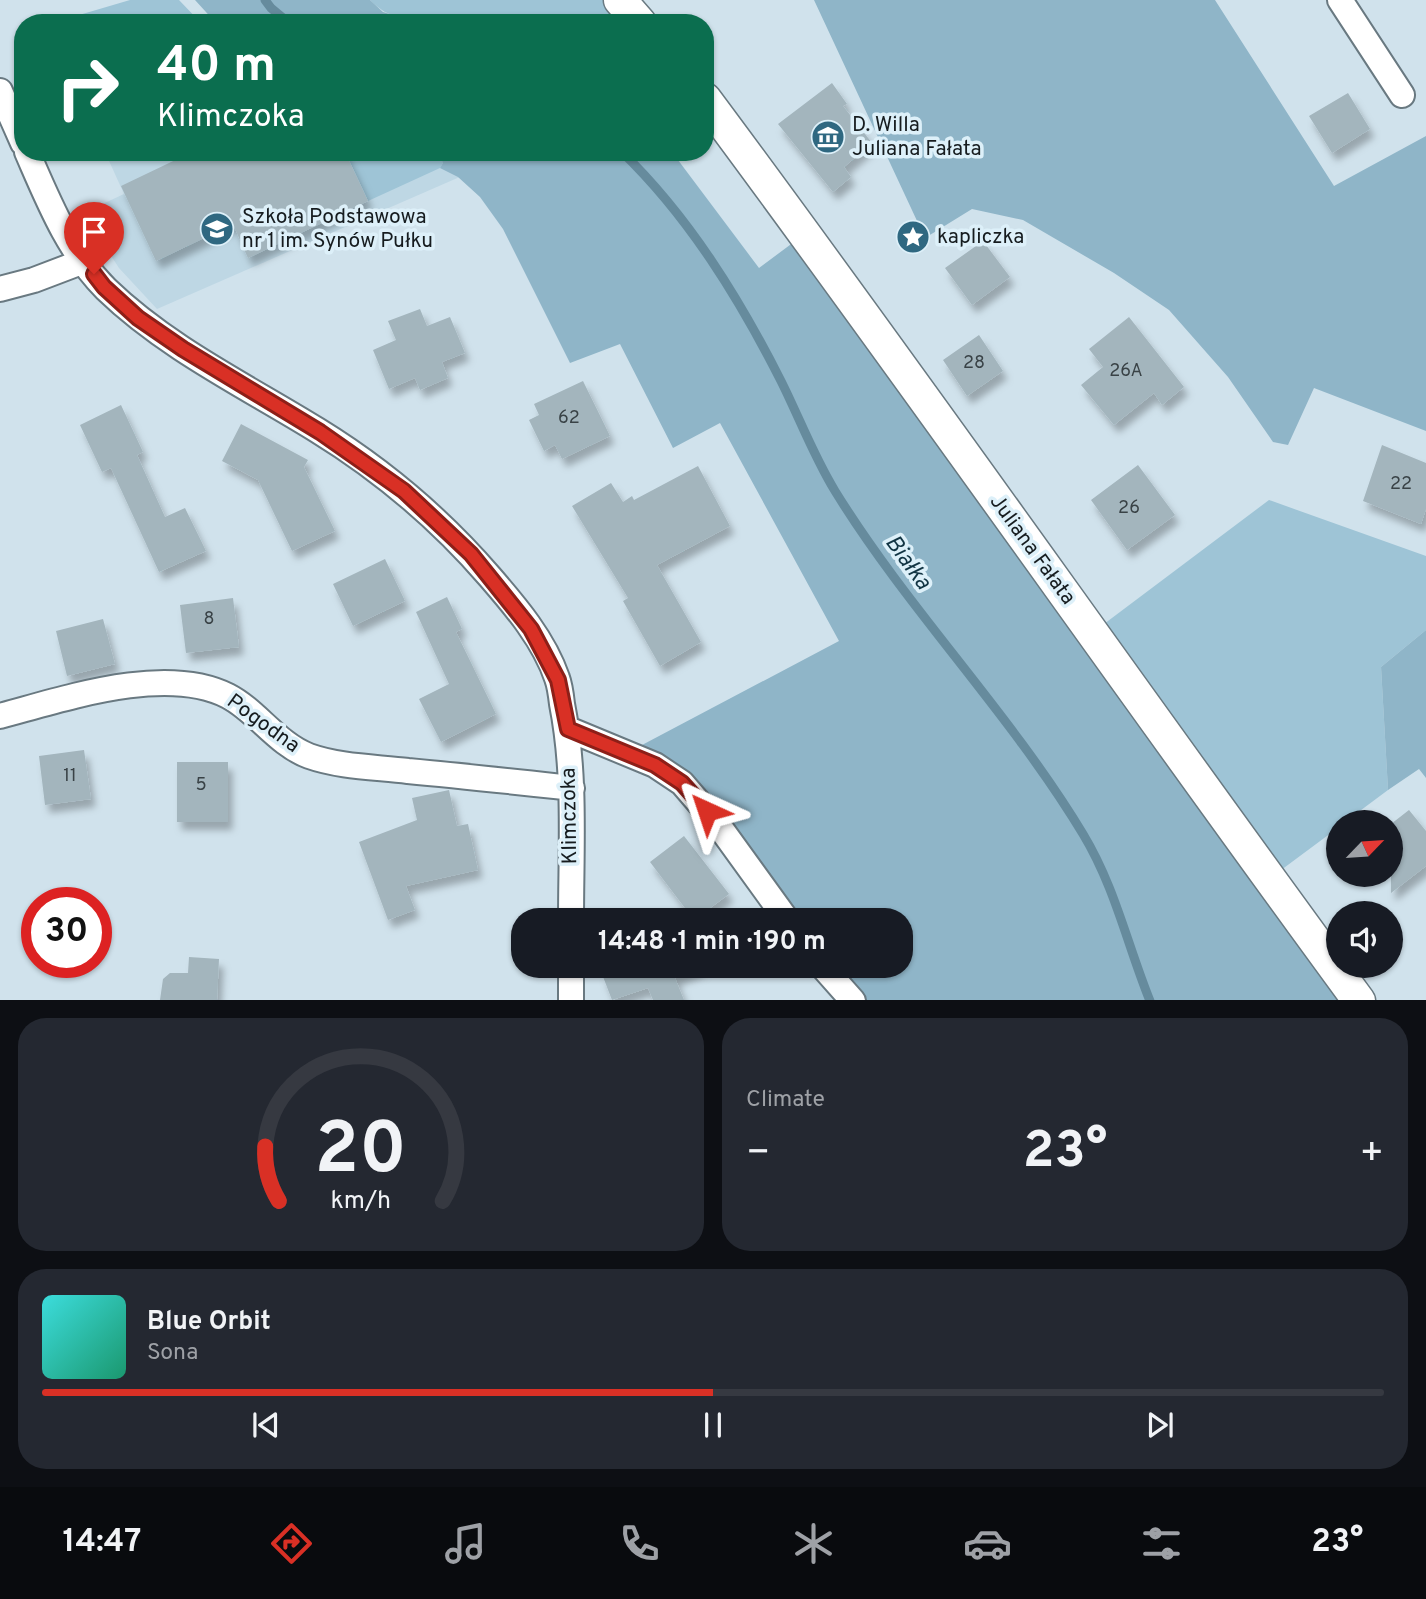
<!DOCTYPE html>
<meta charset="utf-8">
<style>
:root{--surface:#171b24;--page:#242831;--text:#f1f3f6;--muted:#9ea1a6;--line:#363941;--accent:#d93025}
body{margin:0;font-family:Overpass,sans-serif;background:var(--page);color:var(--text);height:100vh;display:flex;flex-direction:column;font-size:26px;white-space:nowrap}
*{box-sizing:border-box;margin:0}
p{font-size:23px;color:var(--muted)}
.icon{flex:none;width:38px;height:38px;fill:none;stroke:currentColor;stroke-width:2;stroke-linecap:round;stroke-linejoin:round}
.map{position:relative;height:1000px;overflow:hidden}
.drawer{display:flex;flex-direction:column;gap:18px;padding:18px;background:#0d0f14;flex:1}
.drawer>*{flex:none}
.top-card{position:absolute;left:14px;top:14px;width:700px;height:147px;border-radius:28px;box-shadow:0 2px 5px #0004;background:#0b6e4f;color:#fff;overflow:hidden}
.needle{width:46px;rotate:65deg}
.buttons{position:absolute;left:1326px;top:810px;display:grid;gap:14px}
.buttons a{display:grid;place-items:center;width:77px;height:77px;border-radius:50%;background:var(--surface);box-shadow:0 2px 5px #0004;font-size:35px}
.speed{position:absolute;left:21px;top:887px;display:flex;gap:14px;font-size:35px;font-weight:700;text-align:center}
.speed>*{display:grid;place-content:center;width:91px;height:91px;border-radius:50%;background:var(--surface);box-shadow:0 2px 5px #0004;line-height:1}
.speed .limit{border:10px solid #d22;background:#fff;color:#111}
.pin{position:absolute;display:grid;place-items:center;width:60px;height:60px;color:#fff;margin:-72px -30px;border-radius:50% 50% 50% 0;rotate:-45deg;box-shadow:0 0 7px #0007}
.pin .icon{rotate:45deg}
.me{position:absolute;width:77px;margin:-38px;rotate:318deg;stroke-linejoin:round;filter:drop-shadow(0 0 5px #0008)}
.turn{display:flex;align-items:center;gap:24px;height:147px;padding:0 28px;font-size:32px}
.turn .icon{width:91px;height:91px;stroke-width:2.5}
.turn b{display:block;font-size:49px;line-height:60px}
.big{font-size:52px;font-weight:700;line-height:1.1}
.drawer .tile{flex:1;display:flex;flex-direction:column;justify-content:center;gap:10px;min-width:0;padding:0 24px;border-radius:28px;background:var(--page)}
.drawer .dial{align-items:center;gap:0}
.dial svg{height:182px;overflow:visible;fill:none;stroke:var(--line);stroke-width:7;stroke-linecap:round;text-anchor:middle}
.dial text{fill:var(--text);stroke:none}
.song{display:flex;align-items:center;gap:21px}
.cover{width:84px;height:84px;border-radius:10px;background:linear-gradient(135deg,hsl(180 70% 55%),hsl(160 70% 35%))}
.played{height:7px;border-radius:4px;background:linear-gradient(90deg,var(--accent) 50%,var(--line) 50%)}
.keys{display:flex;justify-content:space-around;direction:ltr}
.heat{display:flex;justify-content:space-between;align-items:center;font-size:38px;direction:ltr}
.drawer .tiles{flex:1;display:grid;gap:18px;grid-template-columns:1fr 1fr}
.tile:last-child{grid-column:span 2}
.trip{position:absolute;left:511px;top:908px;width:402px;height:70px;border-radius:28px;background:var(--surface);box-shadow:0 2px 5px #0004;font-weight:700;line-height:70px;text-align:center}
.dock{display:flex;height:112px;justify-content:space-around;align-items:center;background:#090b0e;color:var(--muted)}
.dock .icon{width:49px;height:49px}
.dock .selected{color:var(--accent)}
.dock b{font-size:32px;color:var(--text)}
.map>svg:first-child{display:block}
</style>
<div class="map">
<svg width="1426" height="1001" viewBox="0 0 1426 1001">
<defs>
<filter id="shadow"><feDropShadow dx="4.5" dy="8" stdDeviation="3.5" flood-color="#0004"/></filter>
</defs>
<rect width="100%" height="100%" fill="#d0e2ec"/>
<!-- built -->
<path fill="#bed7e4" d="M105,152H431L462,176L157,309L119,268L83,213L124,194Z"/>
<!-- green -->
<path fill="#9ec4d6" d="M130,0H179L201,23H52Z
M370,0H620L640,23C591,23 543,22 494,20C464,19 432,26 402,18C388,15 380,10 370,0Z
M345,152H438L443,163L440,168L368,201Z
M1269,500L1426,556V630L1381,667L1388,790L1345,822H1339V827L1269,879L1092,633Z"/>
<!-- forest -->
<path fill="#8fb5c8" d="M195,0H370L383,12L405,19L531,23H216Z
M814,0H1215L1334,186L1426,136V431L1314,388L1288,445L1273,442L1228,377L1169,310L1114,273L1023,220L972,209L925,238Z
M438,152H672L759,268L806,233L1359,1000H853L822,966H901V920H787L719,826L625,754L839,641L720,423L673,448L620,344L570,363L503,229L480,197L458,177L440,168L443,163Z
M1426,630V778L1419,769L1388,790L1381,667Z"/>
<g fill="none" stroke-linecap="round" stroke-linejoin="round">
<!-- stream -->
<path stroke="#668b9d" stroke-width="9" d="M265,0L271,8L289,23
M622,152C689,217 739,298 781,381C799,417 814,457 835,491C909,611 1010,713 1083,834C1115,887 1127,944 1150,1001"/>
</g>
<!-- building -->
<path fill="#a3b5bd" filter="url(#shadow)" d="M832,83L847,104L843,106L872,143L844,167L851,177L833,192L778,124Z
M1348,93L1370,129L1332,153L1309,116Z
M192,152H345L368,201L248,258L233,224L156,261L121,186Z
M983,241L1010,277L972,305L945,268Z
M420,309L427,326L450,317L465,353L442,362L448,378L420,390L415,378L389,389L373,350L396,340L388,321Z
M1129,317L1184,387L1162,405L1154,393L1114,425L1081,385L1103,367L1089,349Z
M979,335L1003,371L967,396L943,360Z
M583,381L610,436L562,459L555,445L544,451L529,420L539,415L534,404Z
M121,405L143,452L137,455L165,517L185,508L206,551L159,572L111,468L102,472L80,425Z
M241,424L308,460L304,467L335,531L292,551L258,480L222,461Z
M1382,445L1426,463V509L1421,524L1363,501Z
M1138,465L1175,515L1127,550L1091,500Z
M698,466L730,526L657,565L701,642L660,666L623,601L628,598L572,506L611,483L623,502L632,496L634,500Z
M385,559L405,601L353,626L333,584Z
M447,597L462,629L456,632L496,714L441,742L419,699L449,684L416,612Z
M233,598L239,647L186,653L180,605Z
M103,619L115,664L67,676L56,631Z
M84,750L91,799L45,805L39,756Z
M177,762H228V822H177Z
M449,790L457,826L468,824L478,870L406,886L415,910L388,920L359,842L417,820L412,798Z
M1409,810L1426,831V866L1391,893V824Z
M684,836L729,894L694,920L650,862Z
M189,957L219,959L217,1000H160L163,979L170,973H188Z
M623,966H701V968L675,978L684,1000H653L648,988L612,1000L602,974Z"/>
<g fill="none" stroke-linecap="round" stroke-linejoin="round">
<defs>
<path id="minor" d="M1340,0L1402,95
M0,91L23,143
M27,152C48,200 68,251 106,289C167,348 246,386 317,430C382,470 440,519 490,577C516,607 544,640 557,678C560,686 561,695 562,704C576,775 571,848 571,920
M0,289L34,280L84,261
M0,716C64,699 165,664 228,696C257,711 277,744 309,756C340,767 375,767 408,771C463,776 517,782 572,788
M568,729L655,765L682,783L719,826L787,920
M822,966L853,1001
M571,1001V966"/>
<path id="tertiary" d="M620,0L640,23
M705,99C927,397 1139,702 1359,1001"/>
</defs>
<!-- minor casing -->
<use href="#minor" stroke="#697981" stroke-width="28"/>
<!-- tertiary casing -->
<use href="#tertiary" stroke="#697981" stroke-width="35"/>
<!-- minor -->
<use href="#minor" stroke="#fff" stroke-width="24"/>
<!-- tertiary -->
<use href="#tertiary" stroke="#fff" stroke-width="32"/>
</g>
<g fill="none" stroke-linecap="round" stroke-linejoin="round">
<defs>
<path id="route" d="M94,274L104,287L138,318L183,349L320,432L404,491L471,554L531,629L558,680L568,729L655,765L682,783L707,811"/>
</defs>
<!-- route casing -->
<use href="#route" stroke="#8d1f18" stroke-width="18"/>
<!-- route -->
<use href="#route" stroke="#d93025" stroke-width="12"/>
</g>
<!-- icons -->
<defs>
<symbol id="museum-disc" viewBox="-11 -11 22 22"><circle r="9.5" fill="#2f6881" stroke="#ddf0f9"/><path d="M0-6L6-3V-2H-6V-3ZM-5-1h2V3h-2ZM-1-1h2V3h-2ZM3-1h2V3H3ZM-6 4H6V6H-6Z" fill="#fff"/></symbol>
<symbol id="school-disc" viewBox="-11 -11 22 22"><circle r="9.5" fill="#2f6881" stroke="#ddf0f9"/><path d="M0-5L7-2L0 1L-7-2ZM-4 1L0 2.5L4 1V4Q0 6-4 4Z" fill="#fff"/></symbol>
<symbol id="sight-disc" viewBox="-11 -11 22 22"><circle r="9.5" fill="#2f6881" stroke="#ddf0f9"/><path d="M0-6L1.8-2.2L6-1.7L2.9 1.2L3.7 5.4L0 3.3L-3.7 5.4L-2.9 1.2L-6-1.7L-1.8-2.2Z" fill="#fff"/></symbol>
</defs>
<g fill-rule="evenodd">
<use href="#museum-disc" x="809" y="118" width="38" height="38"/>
<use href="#school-disc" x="198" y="210" width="38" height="38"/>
<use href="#sight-disc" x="894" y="218" width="38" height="38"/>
</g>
<g text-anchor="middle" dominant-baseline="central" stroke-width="7" stroke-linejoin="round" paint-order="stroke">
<!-- number labels -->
<g font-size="18" fill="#394246">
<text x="974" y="363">28</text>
<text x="1126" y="371">26A</text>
<text x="569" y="418">62</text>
<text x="1401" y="484">22</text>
<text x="1129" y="508">26</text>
<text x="209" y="619">8</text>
<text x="70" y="776">11</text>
<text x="201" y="785">5</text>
</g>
<!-- poi labels -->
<g font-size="21" fill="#161c1f" stroke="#ddf0f9" text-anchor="start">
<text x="852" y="125">D. Willa<tspan x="852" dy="24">Juliana Fałata</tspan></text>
<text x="242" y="217">Szkoła Podstawowa<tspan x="242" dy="24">nr 1 im. Synów Pułku</tspan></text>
<text x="937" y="237">kapliczka</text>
</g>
<!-- street labels -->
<g font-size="21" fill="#161c1f" stroke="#ddf0f9">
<text transform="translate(1032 550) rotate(54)">Juliana Fałata</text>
<text transform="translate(263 724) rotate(36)">Pogodna</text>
<text transform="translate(570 816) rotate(-91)">Klimczoka</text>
</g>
<!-- water labels -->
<g font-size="23" font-style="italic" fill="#113443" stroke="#ddf0f9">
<text transform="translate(907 563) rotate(54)">Białka</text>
</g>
</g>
</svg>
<div class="buttons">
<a><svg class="needle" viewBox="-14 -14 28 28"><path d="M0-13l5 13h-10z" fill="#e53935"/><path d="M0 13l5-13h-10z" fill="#9ea1a6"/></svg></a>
<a><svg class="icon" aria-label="sound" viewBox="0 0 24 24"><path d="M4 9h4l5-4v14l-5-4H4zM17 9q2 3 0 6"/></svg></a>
</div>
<div class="speed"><div class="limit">30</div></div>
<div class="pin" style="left:94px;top:274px;background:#d93025"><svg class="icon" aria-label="arrive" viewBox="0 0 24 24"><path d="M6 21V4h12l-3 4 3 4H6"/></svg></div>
<svg class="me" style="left:707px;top:811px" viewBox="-20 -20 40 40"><path d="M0-17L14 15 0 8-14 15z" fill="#d93025" stroke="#fff" stroke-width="4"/></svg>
<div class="trip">14:48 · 1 min · 190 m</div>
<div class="top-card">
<div class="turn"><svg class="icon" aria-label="right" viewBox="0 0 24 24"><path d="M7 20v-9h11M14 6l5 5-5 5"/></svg><div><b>40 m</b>Klimczoka</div></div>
</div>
</div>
<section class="drawer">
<div class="tiles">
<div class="tile dial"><svg viewBox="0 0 100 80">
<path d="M14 69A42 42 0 1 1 86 69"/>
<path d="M14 69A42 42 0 0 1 8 45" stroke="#d93025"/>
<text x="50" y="56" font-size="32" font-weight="700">20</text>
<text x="50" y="72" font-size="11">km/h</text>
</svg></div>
<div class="tile"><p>Climate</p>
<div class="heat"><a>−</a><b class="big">23°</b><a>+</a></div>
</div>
<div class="tile">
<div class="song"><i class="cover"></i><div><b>Blue Orbit</b><p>Sona</p></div></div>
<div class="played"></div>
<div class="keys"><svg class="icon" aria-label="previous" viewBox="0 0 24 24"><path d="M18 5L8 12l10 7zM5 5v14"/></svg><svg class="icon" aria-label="pause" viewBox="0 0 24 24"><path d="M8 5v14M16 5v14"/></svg><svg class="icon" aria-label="next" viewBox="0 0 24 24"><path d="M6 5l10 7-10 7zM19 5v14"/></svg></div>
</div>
</div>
</section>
<nav class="dock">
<b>14:47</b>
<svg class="icon selected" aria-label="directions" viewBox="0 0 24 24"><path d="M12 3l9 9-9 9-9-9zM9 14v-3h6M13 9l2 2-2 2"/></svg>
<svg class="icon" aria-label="music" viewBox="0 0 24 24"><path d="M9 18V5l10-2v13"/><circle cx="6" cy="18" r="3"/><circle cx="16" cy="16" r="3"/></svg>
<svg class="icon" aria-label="phone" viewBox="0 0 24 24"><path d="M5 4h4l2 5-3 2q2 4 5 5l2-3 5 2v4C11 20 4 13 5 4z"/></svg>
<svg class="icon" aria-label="climate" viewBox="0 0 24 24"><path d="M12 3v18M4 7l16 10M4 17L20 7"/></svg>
<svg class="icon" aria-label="car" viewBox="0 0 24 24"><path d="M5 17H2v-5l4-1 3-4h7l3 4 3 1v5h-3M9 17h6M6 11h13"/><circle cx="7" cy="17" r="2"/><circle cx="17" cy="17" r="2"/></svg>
<svg class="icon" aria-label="filters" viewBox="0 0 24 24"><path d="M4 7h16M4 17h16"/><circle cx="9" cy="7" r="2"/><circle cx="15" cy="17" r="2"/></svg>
<b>23°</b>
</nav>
